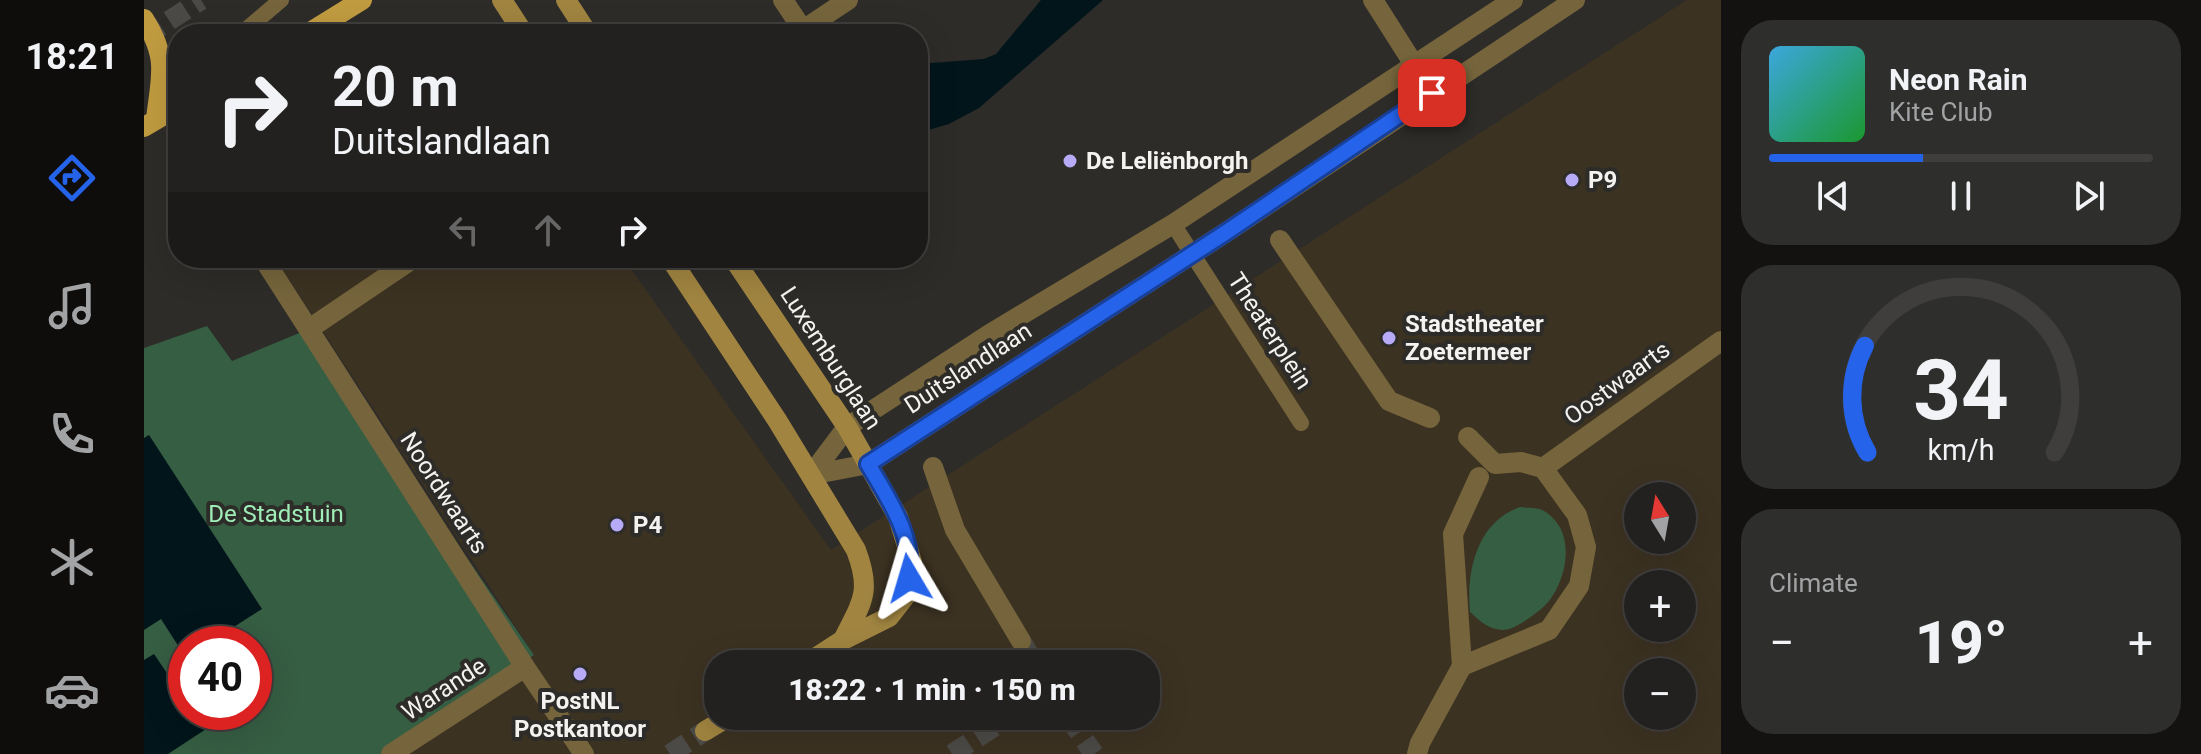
<!DOCTYPE html>
<meta charset="utf-8">
<style>
:root{--surface:#22211f;--page:#2e2e2c;--text:#f1f3f6;--muted:#a2a3a4;--line:#3f3e3d;--accent:#2563eb}
body{margin:0;font-family:Roboto,sans-serif;background:var(--page);color:var(--text);height:100vh;display:flex;flex-direction:column;font-size:30px;white-space:nowrap}
*{box-sizing:border-box;margin:0}
p{font-size:26px;color:var(--muted)}
.icon{flex:none;width:44px;height:44px;fill:none;stroke:currentColor;stroke-width:2;stroke-linecap:round;stroke-linejoin:round}
.map{position:relative;flex:1;overflow:hidden}
.side{display:flex;flex-direction:column;gap:20px;padding:20px;background:#131211;width:480px}
.side>*{flex:none}
.top-card{position:absolute;left:24px;top:24px;width:760px;height:244px;border-radius:32px;box-shadow:0 8px 32px #0002,0 0 0 2px var(--line);background:#22211f;color:var(--text);overflow:hidden}
.needle{width:52px;rotate:349deg}
.tools{position:absolute;left:1480px;top:482px;display:grid;gap:16px}
.tools a{display:grid;place-items:center;width:72px;height:72px;border-radius:50%;background:var(--surface);box-shadow:0 8px 32px #0002,0 0 0 2px var(--line);font-size:40px}
.speed{position:absolute;left:24px;top:626px;display:flex;gap:16px;font-size:40px;font-weight:700;text-align:center}
.speed>*{display:grid;place-content:center;width:104px;height:104px;border-radius:50%;background:var(--surface);box-shadow:0 8px 32px #0002,0 0 0 2px var(--line);line-height:1}
.speed .limit{border:12px solid #d22;background:#fff;color:#111}
.pin{position:absolute;display:grid;place-items:center;width:68px;height:68px;color:#fff;margin:-34px;border-radius:16px;box-shadow:0 4px 12px #0006}
.me{position:absolute;width:88px;margin:-44px;rotate:353deg;stroke-linejoin:round;filter:drop-shadow(0 0 6px #0008)}
.turn{display:flex;align-items:center;gap:28px;height:168px;padding:0 32px;font-size:36px}
.turn .icon{width:104px;height:104px;stroke-width:2.5}
.turn b{display:block;font-size:56px;line-height:68px}
.lanes{display:flex;align-items:center;height:76px;padding:0 32px;background:#0003;justify-content:center;gap:40px;direction:ltr}
.lanes .off{opacity:.35}
.big{font-size:60px;font-weight:800;line-height:1.1}
.side .widget{flex:1;display:flex;flex-direction:column;justify-content:center;gap:12px;min-width:0;padding:0 28px;border-radius:32px;background:var(--page)}
.side .dial{align-items:center;gap:0}
.dial svg{height:208px;overflow:visible;fill:none;stroke:var(--line);stroke-width:7;stroke-linecap:round;text-anchor:middle}
.dial text{fill:var(--text);stroke:none}
.song{display:flex;align-items:center;gap:24px}
.cover{width:96px;height:96px;border-radius:12px;background:linear-gradient(135deg,hsl(200 70% 55%),hsl(130 70% 35%))}
.played{height:8px;border-radius:4px;background:linear-gradient(90deg,var(--accent) 40%,var(--line) 40%)}
.keys{display:flex;justify-content:space-around;direction:ltr}
.heat{display:flex;justify-content:space-between;align-items:center;font-size:44px;direction:ltr}
.trip{position:absolute;left:560px;top:650px;width:456px;height:80px;border-radius:32px;background:var(--surface);box-shadow:0 8px 32px #0002,0 0 0 2px var(--line);font-weight:800;line-height:80px;text-align:center}
main{display:flex;flex:1;min-height:0}
.menu{display:flex;flex-direction:column;width:144px;justify-content:space-around;align-items:center;background:#0e0d0c;color:var(--muted)}
.menu .icon{width:56px;height:56px}
.menu .active{color:var(--accent)}
.menu b{font-size:36px;color:var(--text)}
.map>svg:first-child{display:block}
</style>
<main>
<nav class="menu">
<b>18:21</b>
<svg class="icon active" aria-label="directions" viewBox="0 0 24 24"><path d="M12 3l9 9-9 9-9-9zM9 14v-3h6M13 9l2 2-2 2"/></svg>
<svg class="icon" aria-label="music" viewBox="0 0 24 24"><path d="M9 18V5l10-2v13"/><circle cx="6" cy="18" r="3"/><circle cx="16" cy="16" r="3"/></svg>
<svg class="icon" aria-label="phone" viewBox="0 0 24 24"><path d="M5 4h4l2 5-3 2q2 4 5 5l2-3 5 2v4C11 20 4 13 5 4z"/></svg>
<svg class="icon" aria-label="climate" viewBox="0 0 24 24"><path d="M12 3v18M4 7l16 10M4 17L20 7"/></svg>
<svg class="icon" aria-label="car" viewBox="0 0 24 24"><path d="M5 17H2v-5l4-1 3-4h7l3 4 3 1v5h-3M9 17h6M6 11h13"/><circle cx="7" cy="17" r="2"/><circle cx="17" cy="17" r="2"/></svg>
</nav>
<div class="map">
<svg width="1577" height="754" viewBox="0 0 1577 754">
<rect width="100%" height="100%" fill="#2d2c29"/>
<!-- commercial -->
<path fill="#3c3222" fill-rule="evenodd" d="M1543,0H1577V754H241L390,655L131,258H479L687,550ZM1494,496H1538V540H1494ZM1494,584H1538V628H1494ZM574,664H1002V716H574ZM1494,672H1538V716H1494Z"/>
<!-- green -->
<path fill="#365e43" fill-rule="evenodd" d="M63,326L88,361L165,329L390,655L241,754H0V348ZM42,644H110V712H42Z
M1376,507C1383,508 1394,507 1400,511C1430,529 1425,570 1409,595C1403,606 1391,614 1381,621C1375,625 1366,630 1358,630C1344,629 1336,621 1326,612C1322,571 1333,522 1376,507Z"/>
<!-- water -->
<path fill="#01151b" d="M897,0H959L835,108L805,124L774,133V64L840,59L852,54Z
M5,435L118,609L63,644H42V658L17,619L0,630V438Z
M10,654L35,691L42,687V712H88L24,754H0V660Z"/>
<g fill="none" stroke-linecap="round" stroke-linejoin="round">
<!-- street-tunnel -->
<path stroke="#4b4a47" stroke-width="20" stroke-dasharray="20 10" stroke-linecap="butt" d="M877,641L891,664
M924,716L950,754
M808,754L867,716"/>
<!-- secondary-tunnel -->
<path stroke="#4b4a47" stroke-width="20" stroke-dasharray="20 10" stroke-linecap="butt" d="M526,754L561,731"/>
<!-- primary-tunnel -->
<path stroke="#4b4a47" stroke-width="20" stroke-dasharray="20 10" stroke-linecap="butt" d="M0,37L57,0"/>
<!-- lane -->
<path stroke="#76653c" stroke-width="16" d="M97,34L137,0
M1029,224L1157,423"/>
<!-- street -->
<path stroke="#76653c" stroke-width="20" d="M639,0L659,30L704,0
M1229,0L1288,93
M1136,240L1245,401L1286,418
M119,258L381,667L440,754
M165,329L270,258
M1324,437L1351,464L1377,462L1399,468
M789,467L811,530L877,641
M667,475L724,464L1081,233L1431,0
M667,475L703,427L844,335L1029,224L1369,0
M1318,666L1309,534L1335,477
M247,754L381,667
M1273,754L1276,743L1318,666L1405,630L1435,586L1442,547L1433,515L1399,468L1577,341"/>
<!-- secondary -->
<path stroke="#a08440" stroke-width="20" d="M358,0L380,34
M422,0L444,34
M526,258L633,420L712,550C728,592 718,602 699,640
M589,258L703,427L754,517L768,562L763,594L745,617L699,640L662,664
M561,731L586,716"/>
<!-- primary -->
<path stroke="#c09b40" stroke-width="20" d="M0,19C25,59 17,75 12,119
M163,34L218,0
M0,127L34,107"/>
</g>
<g fill="none" stroke-linecap="round" stroke-linejoin="round">
<defs>
<path id="route" d="M765,578C771,537 744,498 724,464L1081,233L1288,93"/>
</defs>
<!-- route casing -->
<use href="#route" stroke="#184099" stroke-width="20"/>
<!-- route -->
<use href="#route" stroke="#2563eb" stroke-width="14"/>
</g>
<!-- markers -->
<g fill="#b7abf8" stroke="#2d2c29" stroke-width="3">
<circle cx="926" cy="161" r="8"/>
<circle cx="1428" cy="180" r="8"/>
<circle cx="1245" cy="338" r="8"/>
<circle cx="473" cy="525" r="8"/>
<circle cx="436" cy="674" r="8"/>
</g>
<g text-anchor="middle" dominant-baseline="central" stroke-width="8" stroke-linejoin="round" paint-order="stroke">
<!-- poi labels -->
<g font-size="24" font-weight="bold" fill="#f5f3f2" stroke="#2d2c29" text-anchor="start">
<text x="942" y="161">De Leliënborgh</text>
<text x="1444" y="180">P9</text>
<text x="1261" y="324">Stadstheater<tspan x="1261" dy="28">Zoetermeer</tspan></text>
<text x="489" y="525">P4</text>
<text x="436" y="701" text-anchor="middle">PostNL<tspan x="436" dy="28">Postkantoor</tspan></text>
</g>
<!-- street labels -->
<g font-size="24" fill="#f5f3f2" stroke="#2d2c29">
<text transform="translate(1126 331) rotate(57)">Theaterplein</text>
<text transform="translate(687 358) rotate(57)">Luxemburglaan</text>
<text transform="translate(824 368) rotate(-33)">Duitslandlaan</text>
<text transform="translate(1473 383) rotate(-36)">Oostwaarts</text>
<text transform="translate(300 493) rotate(57)">Noordwaarts</text>
<text transform="translate(300 689) rotate(-33)">Warande</text>
</g>
<!-- park labels -->
<g font-size="24" fill="#9fedb7" stroke="#2d2c29">
<text x="132" y="514">De Stadstuin</text>
</g>
</g>
</svg>
<div class="tools">
<a><svg class="needle" viewBox="-14 -14 28 28"><path d="M0-13l5 13h-10z" fill="#e53935"/><path d="M0 13l5-13h-10z" fill="#a2a3a4"/></svg></a>
<a>+</a>
<a>−</a>
</div>
<div class="speed"><div class="limit">40</div></div>
<div class="pin" style="left:1288px;top:93px;background:#d93025"><svg class="icon" aria-label="arrive" viewBox="0 0 24 24"><path d="M6 21V4h12l-3 4 3 4H6"/></svg></div>
<svg class="me" style="left:765px;top:578px" viewBox="-20 -20 40 40"><path d="M0-17L14 15 0 8-14 15z" fill="#2563eb" stroke="#fff" stroke-width="4"/></svg>
<div class="trip">18:22 · 1 min · 150 m</div>
<div class="top-card">
<div class="turn"><svg class="icon" aria-label="right" viewBox="0 0 24 24"><path d="M7 20v-9h11M14 6l5 5-5 5"/></svg><div><b>20 m</b>Duitslandlaan</div></div>
<div class="lanes"><svg class="icon off" aria-label="left" viewBox="0 0 24 24"><path d="M17 20v-9H6M10 6l-5 5 5 5"/></svg><svg class="icon off" aria-label="ahead" viewBox="0 0 24 24"><path d="M12 20V5M6 11l6-6 6 6"/></svg><svg class="icon" aria-label="right" viewBox="0 0 24 24"><path d="M7 20v-9h11M14 6l5 5-5 5"/></svg></div>
</div>
</div>
<section class="side">
<div class="widget">
<div class="song"><i class="cover"></i><div><b>Neon Rain</b><p>Kite Club</p></div></div>
<div class="played"></div>
<div class="keys"><svg class="icon" aria-label="previous" viewBox="0 0 24 24"><path d="M18 5L8 12l10 7zM5 5v14"/></svg><svg class="icon" aria-label="pause" viewBox="0 0 24 24"><path d="M8 5v14M16 5v14"/></svg><svg class="icon" aria-label="next" viewBox="0 0 24 24"><path d="M6 5l10 7-10 7zM19 5v14"/></svg></div>
</div>
<div class="widget dial"><svg viewBox="0 0 100 80">
<path d="M14 69A42 42 0 1 1 86 69"/>
<path d="M14 69A42 42 0 0 1 13 28" stroke="#2563eb"/>
<text x="50" y="56" font-size="32" font-weight="700">34</text>
<text x="50" y="72" font-size="11">km/h</text>
</svg></div>
<div class="widget"><p>Climate</p>
<div class="heat"><a>−</a><b class="big">19°</b><a>+</a></div>
</div>
</section>
</main>
